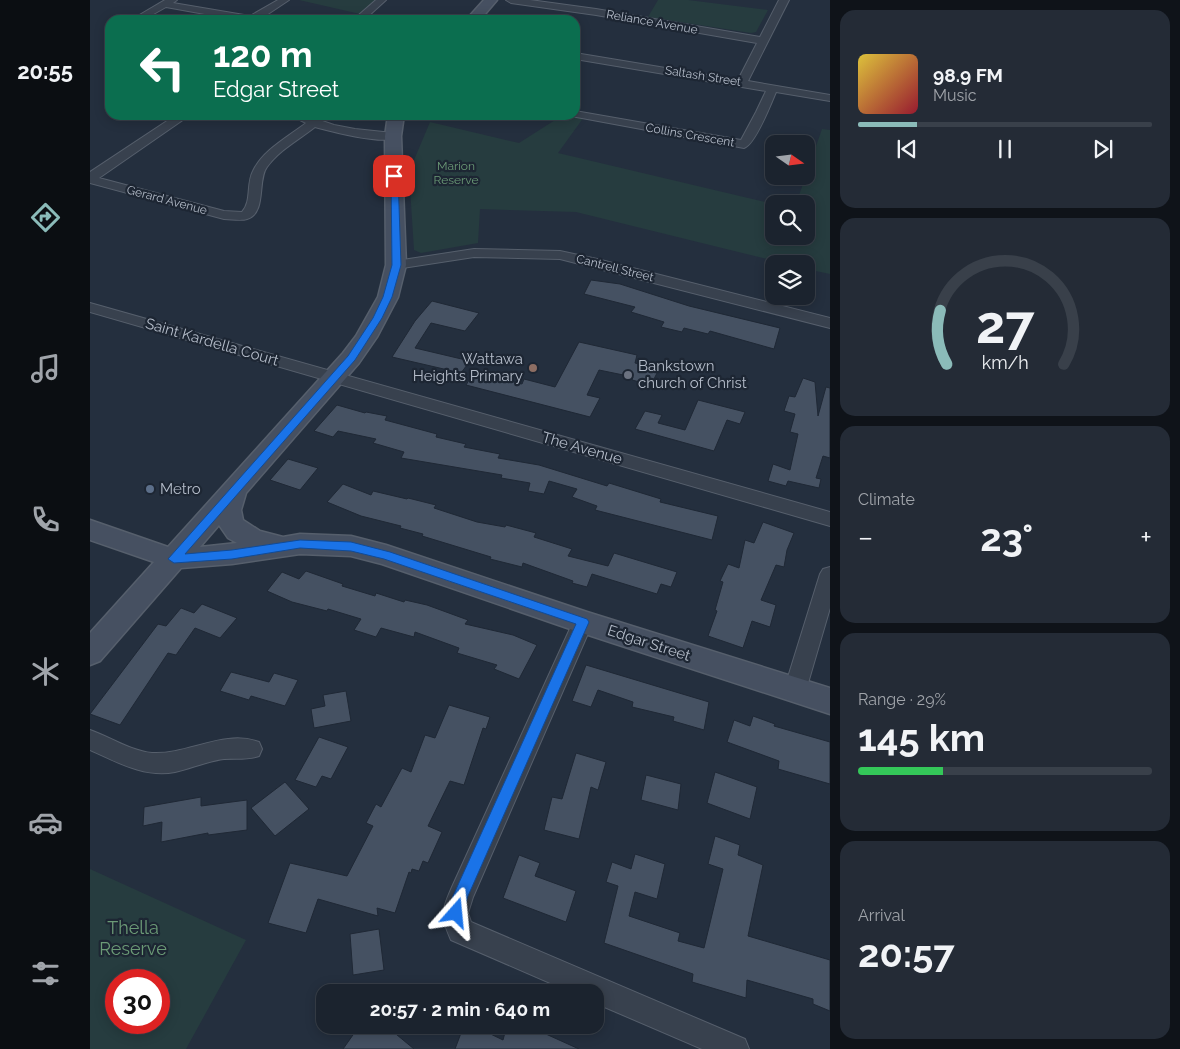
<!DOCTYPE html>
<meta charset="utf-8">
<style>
:root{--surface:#1b232e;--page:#242b36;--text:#f1f3f6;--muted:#a0a4aa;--line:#39404a;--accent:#8bbbb9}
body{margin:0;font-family:Raleway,sans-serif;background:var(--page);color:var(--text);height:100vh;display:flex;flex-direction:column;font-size:19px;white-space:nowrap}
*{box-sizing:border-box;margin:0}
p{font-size:16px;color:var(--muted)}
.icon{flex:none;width:28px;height:28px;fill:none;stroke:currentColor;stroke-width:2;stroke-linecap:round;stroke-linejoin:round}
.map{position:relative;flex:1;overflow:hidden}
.details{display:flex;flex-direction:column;gap:10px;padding:10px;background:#0f1319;width:350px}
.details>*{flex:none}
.banner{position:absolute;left:15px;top:15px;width:475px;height:105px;border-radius:15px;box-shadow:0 2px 12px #0003,0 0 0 1px var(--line);background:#0b6e4f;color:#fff;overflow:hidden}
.needle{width:32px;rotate:104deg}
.tools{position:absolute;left:675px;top:135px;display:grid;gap:10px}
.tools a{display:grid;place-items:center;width:50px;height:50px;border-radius:10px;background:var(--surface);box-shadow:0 2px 12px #0003,0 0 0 1px var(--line);font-size:25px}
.speed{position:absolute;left:15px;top:969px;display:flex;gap:10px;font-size:25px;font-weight:700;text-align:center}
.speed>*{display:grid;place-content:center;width:65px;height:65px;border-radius:50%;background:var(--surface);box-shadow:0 2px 12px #0003,0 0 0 1px var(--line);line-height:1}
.speed .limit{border:8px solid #d22;background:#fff;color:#111}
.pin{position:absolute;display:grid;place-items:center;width:42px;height:42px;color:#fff;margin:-21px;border-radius:10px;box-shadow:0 2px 8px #0006}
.me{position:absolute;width:55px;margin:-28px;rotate:18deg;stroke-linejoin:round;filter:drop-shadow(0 0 4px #0008)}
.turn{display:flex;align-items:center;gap:18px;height:105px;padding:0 25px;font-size:22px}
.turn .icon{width:65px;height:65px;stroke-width:2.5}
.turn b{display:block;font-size:35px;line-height:42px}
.big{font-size:38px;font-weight:700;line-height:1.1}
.details .card{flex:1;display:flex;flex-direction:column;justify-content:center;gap:8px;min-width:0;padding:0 18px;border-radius:15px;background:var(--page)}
.details .dial{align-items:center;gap:0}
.dial svg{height:130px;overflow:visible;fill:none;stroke:var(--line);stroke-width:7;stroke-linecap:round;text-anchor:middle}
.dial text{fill:var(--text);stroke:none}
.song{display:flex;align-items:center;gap:15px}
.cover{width:60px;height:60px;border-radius:8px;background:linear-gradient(135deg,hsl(50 70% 55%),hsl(350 70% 35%))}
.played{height:5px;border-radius:2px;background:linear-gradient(90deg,var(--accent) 20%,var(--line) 20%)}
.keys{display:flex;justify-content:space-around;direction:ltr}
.heat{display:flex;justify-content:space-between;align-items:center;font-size:28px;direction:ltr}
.charge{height:8px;border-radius:4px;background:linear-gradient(90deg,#34c759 29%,var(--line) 0)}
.trip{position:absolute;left:226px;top:984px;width:288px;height:50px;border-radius:15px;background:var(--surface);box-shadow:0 2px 12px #0003,0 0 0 1px var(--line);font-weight:700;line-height:50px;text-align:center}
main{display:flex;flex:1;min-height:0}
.tab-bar{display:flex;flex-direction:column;width:90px;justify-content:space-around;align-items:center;background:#0b0e12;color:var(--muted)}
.tab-bar .icon{width:35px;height:35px}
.tab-bar .selected{color:var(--accent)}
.tab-bar b{font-size:22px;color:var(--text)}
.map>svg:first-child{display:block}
</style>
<main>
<nav class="tab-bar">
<b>20:55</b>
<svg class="icon selected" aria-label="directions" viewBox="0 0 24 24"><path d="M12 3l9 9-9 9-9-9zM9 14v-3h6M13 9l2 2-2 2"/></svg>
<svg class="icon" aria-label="music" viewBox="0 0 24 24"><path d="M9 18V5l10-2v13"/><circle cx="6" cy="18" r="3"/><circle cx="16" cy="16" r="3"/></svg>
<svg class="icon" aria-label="phone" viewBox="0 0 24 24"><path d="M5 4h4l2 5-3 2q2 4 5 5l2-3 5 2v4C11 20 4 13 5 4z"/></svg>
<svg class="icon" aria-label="climate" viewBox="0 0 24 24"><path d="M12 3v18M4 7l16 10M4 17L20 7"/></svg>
<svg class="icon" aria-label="car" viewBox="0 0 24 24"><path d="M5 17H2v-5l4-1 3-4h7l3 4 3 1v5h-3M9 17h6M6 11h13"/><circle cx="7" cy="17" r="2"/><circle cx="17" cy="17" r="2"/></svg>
<svg class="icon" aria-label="filters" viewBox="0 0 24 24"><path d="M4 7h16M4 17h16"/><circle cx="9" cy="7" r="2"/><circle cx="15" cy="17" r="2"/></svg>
</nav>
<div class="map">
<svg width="740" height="1049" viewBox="0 0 740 1049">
<rect width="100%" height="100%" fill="#242f3e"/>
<!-- green -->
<path fill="#263c3f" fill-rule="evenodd" d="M209,0H286L270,14Z
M568,0H598L678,10L666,32L661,33L558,17Z
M473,115L494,117L468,153L684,204V236H716V204H706L732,129L740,130V274L716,269V264H697L486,212L390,209L388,243L331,253L324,250L319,172L340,122L429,143Z
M0,869L156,940L96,1049H0ZM26,980H69V1022H26Z"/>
<!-- building -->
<path fill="#455162" stroke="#1f2835" d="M501,280L530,284L599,306L690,328L684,349L620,331L618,334L594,328L592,332L571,327L574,322L541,312L545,307L494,294Z
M342,301L389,313L375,331L341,323L325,348L380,361L371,373L302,357L325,321Z
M489,342L547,355L545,363L569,369L561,385L542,380L543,377L509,370L497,395L510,398L500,417L376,385L384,372L432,384L434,379L465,387Z
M713,378L725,382L728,416L736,387L740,388V458L733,456L726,478L731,479L729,488L698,481L696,486L678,481L683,464L700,470L708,434L700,432L705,414L694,411L699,396L705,397Z
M608,400L655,412L650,424L637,420L624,451L545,429L555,411L572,415L568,423L595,430Z
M247,405L275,413L276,412L297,416L295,420L347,434L346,437L376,444L374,447L410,454L408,458L449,465L517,486L519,483L571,499L570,502L628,516L622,540L505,510L507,506L482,497L487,489L459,481L454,494L438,491L440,483L411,478L412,475L311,458L314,452L283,443L286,439L248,431L243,437L224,431Z
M198,459L228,468L210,490L180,480Z
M253,484L281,495L283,491L317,499L318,498L346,505L344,508L387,522L415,527L416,525L446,533L444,537L482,549L478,556L518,566L524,553L587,572L581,587L571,584L567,594L502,574L497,587L482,583L483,581L433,563L432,567L400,559L401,557L332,536L333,534L310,528L311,526L271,516L237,502Z
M673,522L704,533L697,550L694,567L686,565L671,600L686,605L680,627L662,621L653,648L618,636L627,611L625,610L633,582L630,581L638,564L649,568L655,540L664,543Z
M216,571L253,584L252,586L285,596L286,593L314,602L315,600L337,605L378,620L375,624L423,635L447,645L429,679L404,669L407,665L367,653L369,648L325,632L324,637L291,628L286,637L264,630L271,619L238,609L237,611L202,602L177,591L192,572L209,579Z
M112,604L147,618L130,638L105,628L86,655L78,653L30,725L0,714L68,624L76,626L91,608L104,613Z
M496,665L619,702L614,730L583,721L584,717L542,707L543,702L508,690L501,707L482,701Z
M141,672L179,682L184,673L208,680L195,706L161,696L159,700L130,691Z
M256,691L261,721L224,728L221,709L235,706L233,695Z
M359,705L400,717L396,729L393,728L374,785L360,781L338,826L352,832L338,863L333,861L329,871L322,869L321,873L319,872L305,913L287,908L288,916L228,899L216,933L178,923L200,863L257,876L283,826L276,823L286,804L291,807L312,768L321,772L335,735L345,738Z
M663,716L685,724L684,726L740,742V784L688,769L689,761L637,742L644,720L660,726Z
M229,737L258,747L241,779L232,776L226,787L205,780Z
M486,753L516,762L508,790L501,787L489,839L454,830L462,797L472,799Z
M625,772L667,787L660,819L617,803Z
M556,775L591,784L588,810L551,800Z
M195,782L219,809L185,836L161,808Z
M111,797V806L157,800V830L118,835V833L71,842L72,822L53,826L54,807Z
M625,836L650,845L648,855L673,865L658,936L740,960V1011L723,1004V999L657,980L656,998L602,982L603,974L514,943L528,886L516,882L522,862L541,869L545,854L575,864L567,899L545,892L539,916L590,933L588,941L614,948L633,869L618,864Z
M429,855L450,863L445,876L486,891L476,922L413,898Z
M289,929L294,970L263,975L260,934Z
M270,1025H295L324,1049H253Z
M374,1025H382L413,1040L417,1025H436L489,1049H365Z"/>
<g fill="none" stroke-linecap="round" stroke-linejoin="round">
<defs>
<path id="street" d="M75,0H87L83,3L160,16L188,0H199L169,20H148L76,7L53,20H41Z
M286,0H296L274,20H263Z
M416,0H440L506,9L670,37L689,0H699L658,81L740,95V101L686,92C681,104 665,145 654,148L481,116L480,115H485V111L651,140L666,112L676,91L485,59V53L648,80L667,43L506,15L421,3Z
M86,115H100L9,178L134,211L152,212C162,201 156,184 163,171C173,150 198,137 216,123L200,115H215L244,125L265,129L303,133L309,136C298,147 240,131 225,127C210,139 189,150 177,167C167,180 177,213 157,219C151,221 141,219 134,219L0,183V172Z
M384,249L470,251L507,259L740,318V328L470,259L384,257L306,269L299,265L306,261Z
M0,303L740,512V526L0,312Z
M740,567V608L716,690L713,696L705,699L697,696L694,690L730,574L733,569Z
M493,614L500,616L503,622L383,897L378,913L381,922L655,1039L659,1049H612L505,1003V992H481L361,940C350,915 351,912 362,887L483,622L486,616Z
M0,730C20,737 41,751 62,753C98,755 134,729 169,742L172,749L169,756C157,760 147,758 134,759C118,761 102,768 85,772C55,778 27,762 0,750Z"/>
<path id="secondary" d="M394,0H407L390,20H376Z
M298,115H314L311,136L316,265L308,297L287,337L269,363L156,493L151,510L153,520L170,531L193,537L210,534L261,536L296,545L497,612L740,688V714L483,630L292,564L261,556L210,554L142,564L91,568L10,661L0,665V633L64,562L0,540V520L78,547L253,353L266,336L288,297L296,265L295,136ZM129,525L138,538L147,543L110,547Z"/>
</defs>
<!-- street casing -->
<use href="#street" stroke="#565f6c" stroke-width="2"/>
<!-- secondary casing -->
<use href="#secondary" stroke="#565f6c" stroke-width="3"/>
<!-- street -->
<use href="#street" fill="#38414e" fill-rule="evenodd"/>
<!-- secondary -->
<use href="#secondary" fill="#465061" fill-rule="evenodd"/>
</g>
<!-- route -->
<path fill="#1a73e8" stroke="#114b97" d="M301,174L308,176L311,265L302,297L292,318L265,360L95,554L142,550L210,540L261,542L300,552L497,619L499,622L378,896L371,919L366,921L360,919L358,913L363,896L486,624L294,559L261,551L210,548L142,559L84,563L78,559L258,356L283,318L293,297L302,265Z"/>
<!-- markers -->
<circle fill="#8d6e63" stroke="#1d2633" stroke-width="2" cx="443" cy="368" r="5"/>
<circle fill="#6b7280" stroke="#1d2633" stroke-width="2" cx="538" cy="375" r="5"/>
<circle fill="#5c6f8a" stroke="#1d2633" stroke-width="2" cx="60" cy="489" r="5"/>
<g text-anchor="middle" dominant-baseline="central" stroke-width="4.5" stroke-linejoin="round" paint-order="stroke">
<!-- far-street labels -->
<g font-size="12" fill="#b4bcc9" stroke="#1d2633">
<text transform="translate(562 22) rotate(10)">Reliance Avenue</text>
<text transform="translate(613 76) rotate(9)">Saltash Street</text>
<text transform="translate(600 135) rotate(10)">Collins Crescent</text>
<text transform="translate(77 200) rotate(15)">Gerard Avenue</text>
<text transform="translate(525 268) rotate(14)">Cantrell Street</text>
</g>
<!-- far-park labels -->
<g font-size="12" fill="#6b9a76" stroke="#1d2633">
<text x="366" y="166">Marion<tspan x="366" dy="14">Reserve</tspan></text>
</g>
<!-- street labels -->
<g font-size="15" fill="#b4bcc9" stroke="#1d2633">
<text transform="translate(122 342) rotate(16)">Saint Kardella Court</text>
<text transform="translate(492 448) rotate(16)">The Avenue</text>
<text transform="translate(559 643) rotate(18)">Edgar Street</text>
</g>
<!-- poi labels -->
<g font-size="15" fill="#b4bcc9" stroke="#1d2633" text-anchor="start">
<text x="433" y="359" text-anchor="end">Wattawa<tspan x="433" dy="17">Heights Primary</tspan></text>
<text x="548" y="366">Bankstown<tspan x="548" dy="17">church of Christ</tspan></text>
<text x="70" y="489">Metro</text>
</g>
<!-- near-park labels -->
<g font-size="18" fill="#6b9a76" stroke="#1d2633">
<text x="43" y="927">Thella<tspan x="43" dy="21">Reserve</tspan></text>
</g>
</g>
</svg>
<div class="tools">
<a><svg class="needle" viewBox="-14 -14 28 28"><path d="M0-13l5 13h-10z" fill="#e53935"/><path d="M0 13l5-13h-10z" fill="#a0a4aa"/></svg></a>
<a><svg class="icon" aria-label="search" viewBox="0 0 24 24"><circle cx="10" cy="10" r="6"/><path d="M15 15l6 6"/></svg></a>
<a><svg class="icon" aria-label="layers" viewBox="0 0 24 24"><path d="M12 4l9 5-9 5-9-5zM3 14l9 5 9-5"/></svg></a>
</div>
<div class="speed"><div class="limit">30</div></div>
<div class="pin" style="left:304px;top:176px;background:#d93025"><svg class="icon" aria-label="arrive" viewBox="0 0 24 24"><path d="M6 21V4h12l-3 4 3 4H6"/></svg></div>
<svg class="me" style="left:366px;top:913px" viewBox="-20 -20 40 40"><path d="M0-17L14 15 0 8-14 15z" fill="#1a73e8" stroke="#fff" stroke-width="4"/></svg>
<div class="trip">20:57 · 2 min · 640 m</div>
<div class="banner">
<div class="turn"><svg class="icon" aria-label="left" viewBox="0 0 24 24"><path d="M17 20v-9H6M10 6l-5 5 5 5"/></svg><div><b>120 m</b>Edgar Street</div></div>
</div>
</div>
<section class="details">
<div class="card">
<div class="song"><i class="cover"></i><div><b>98.9 FM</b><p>Music</p></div></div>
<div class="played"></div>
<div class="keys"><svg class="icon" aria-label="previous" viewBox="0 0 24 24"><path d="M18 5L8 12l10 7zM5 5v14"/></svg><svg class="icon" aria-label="pause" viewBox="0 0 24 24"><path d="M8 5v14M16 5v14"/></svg><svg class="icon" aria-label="next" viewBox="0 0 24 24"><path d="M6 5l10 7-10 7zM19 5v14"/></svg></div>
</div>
<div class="card dial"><svg viewBox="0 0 100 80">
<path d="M14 69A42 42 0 1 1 86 69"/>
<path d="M14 69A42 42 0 0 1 10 36" stroke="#8bbbb9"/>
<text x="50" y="56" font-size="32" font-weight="700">27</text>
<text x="50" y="72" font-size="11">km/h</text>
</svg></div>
<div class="card"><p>Climate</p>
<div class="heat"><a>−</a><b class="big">23°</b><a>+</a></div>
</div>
<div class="card"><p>Range · 29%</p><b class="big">145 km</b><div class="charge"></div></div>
<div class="card"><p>Arrival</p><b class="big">20:57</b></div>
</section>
</main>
